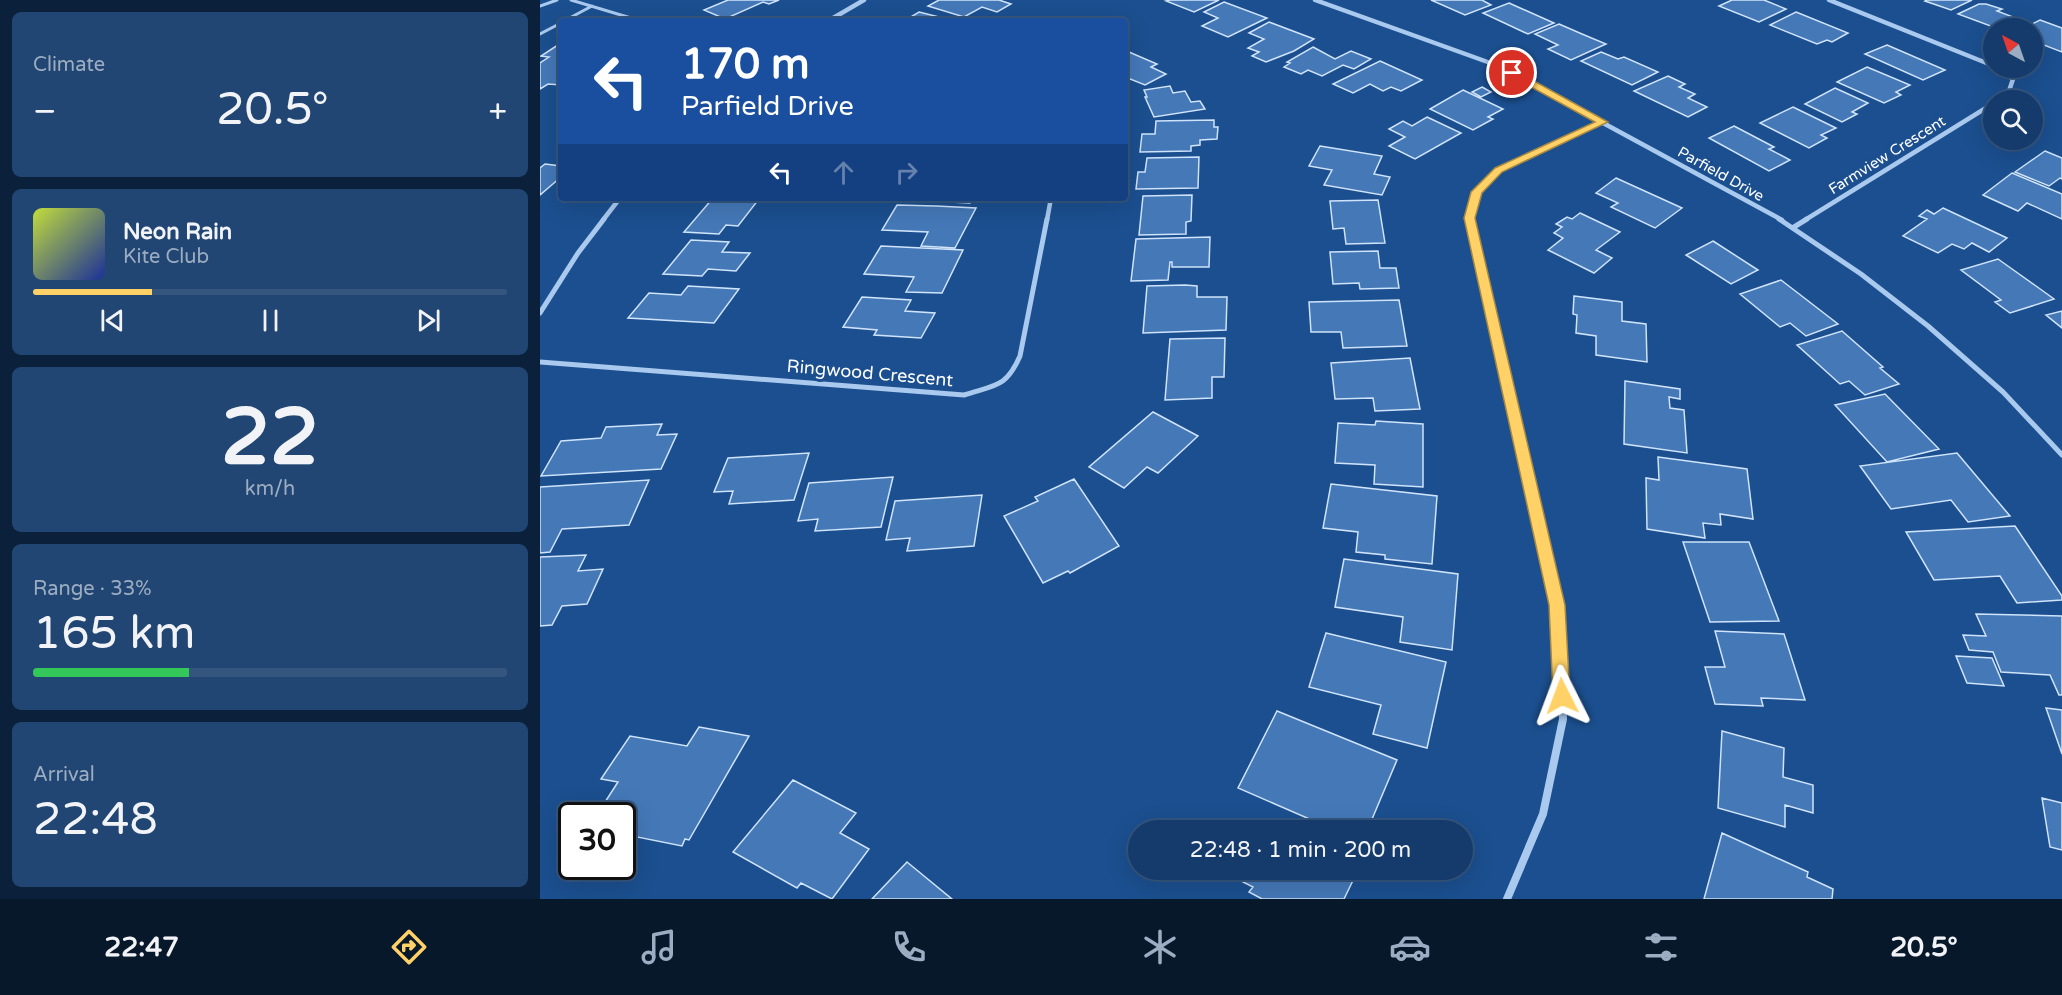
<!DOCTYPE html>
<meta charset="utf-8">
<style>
:root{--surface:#143b6b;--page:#214673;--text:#f1f3f6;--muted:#9dadc1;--line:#33557e;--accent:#ffd166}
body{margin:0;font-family:"Varela Round",sans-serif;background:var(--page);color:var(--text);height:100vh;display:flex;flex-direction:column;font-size:22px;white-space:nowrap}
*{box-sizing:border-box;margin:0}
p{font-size:20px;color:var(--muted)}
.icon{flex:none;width:33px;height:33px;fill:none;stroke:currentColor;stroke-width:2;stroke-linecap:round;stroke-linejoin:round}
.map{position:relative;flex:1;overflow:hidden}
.sheet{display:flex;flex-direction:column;gap:12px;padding:12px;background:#0b203b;width:540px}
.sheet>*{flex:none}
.banner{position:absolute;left:18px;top:18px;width:570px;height:183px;border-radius:6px;box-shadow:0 6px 24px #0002,0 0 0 2px var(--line);background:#1a4fa0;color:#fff;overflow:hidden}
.needle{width:39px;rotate:320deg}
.fabs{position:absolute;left:1443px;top:18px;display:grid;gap:12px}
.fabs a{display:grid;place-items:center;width:60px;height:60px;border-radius:50%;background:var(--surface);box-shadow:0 6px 24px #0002,0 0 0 2px var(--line);font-size:30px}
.speed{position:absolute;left:18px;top:802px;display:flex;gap:12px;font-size:30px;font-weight:700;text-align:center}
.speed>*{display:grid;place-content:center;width:78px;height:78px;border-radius:50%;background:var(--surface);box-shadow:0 6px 24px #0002,0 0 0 2px var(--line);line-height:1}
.speed .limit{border:3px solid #111;border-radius:9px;background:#fff;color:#111}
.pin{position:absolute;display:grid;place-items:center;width:51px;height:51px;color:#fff;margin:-26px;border:3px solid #fff;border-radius:50%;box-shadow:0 2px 6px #0007}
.me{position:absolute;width:66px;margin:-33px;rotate:357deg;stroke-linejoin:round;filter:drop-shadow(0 0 4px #0008)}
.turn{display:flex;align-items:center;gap:21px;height:126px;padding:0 24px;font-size:27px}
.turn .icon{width:78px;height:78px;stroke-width:2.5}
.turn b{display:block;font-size:42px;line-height:51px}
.lanes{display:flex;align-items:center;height:57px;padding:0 24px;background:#0003;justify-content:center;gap:30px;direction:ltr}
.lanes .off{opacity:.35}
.big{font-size:45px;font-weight:600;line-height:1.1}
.sheet .tile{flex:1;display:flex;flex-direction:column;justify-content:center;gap:9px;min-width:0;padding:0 21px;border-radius:9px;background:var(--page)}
.sheet .dial{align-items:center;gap:0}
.dial b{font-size:78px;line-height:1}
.song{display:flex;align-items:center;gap:18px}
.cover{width:72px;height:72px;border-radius:9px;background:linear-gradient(135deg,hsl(70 70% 55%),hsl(230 70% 35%))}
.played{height:6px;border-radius:3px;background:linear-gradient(90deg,var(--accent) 25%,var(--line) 25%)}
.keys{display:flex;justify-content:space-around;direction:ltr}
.heat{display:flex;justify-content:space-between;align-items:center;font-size:33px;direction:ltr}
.charge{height:9px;border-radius:4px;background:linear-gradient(90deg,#34c759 33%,var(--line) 0)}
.trip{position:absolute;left:588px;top:820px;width:345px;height:60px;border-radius:30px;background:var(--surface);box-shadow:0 6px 24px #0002,0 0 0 2px var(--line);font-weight:600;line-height:60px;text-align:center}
.dock{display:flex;height:96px;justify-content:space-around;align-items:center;background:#08182b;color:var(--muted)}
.dock .icon{width:42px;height:42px}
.dock .on{color:var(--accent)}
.dock b{font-size:27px;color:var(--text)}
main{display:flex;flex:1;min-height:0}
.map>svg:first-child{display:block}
</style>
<main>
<section class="sheet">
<div class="tile"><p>Climate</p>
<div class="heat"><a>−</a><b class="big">20.5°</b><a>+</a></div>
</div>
<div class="tile">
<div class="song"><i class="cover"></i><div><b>Neon Rain</b><p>Kite Club</p></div></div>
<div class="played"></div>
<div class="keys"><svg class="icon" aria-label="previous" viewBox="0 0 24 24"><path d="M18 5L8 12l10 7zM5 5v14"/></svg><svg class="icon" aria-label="pause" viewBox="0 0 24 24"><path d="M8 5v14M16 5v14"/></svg><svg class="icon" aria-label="next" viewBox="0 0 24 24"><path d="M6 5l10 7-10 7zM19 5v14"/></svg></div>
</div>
<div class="tile dial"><b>22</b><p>km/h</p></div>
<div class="tile"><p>Range · 33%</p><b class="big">165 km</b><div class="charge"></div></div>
<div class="tile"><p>Arrival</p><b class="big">22:48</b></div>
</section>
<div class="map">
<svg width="1522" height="899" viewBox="0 0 1522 899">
<rect width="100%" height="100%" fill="#1b4f8f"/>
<!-- building -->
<path fill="#4478b7" stroke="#cfe3fa" stroke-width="1.5" d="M188,0H239L229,4L223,2L185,19L164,10Z
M399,0H459L471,4L457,12L442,7L424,17L388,6Z
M630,0H679L654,12L626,1Z
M891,0H942L951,5L925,15Z
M1192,0H1224L1246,9L1219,22L1179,6Z
M1387,0H1432L1411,10L1385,1Z
M684,2L727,18L688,37L662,26L678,18L664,12Z
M969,3L1014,23L988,34L943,13Z
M1439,4H1446L1462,9L1457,11L1473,17L1469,19L1480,23L1470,28H1456L1418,14Z
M379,12L407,19L418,21H364Z
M1256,12L1308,33L1292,42L1287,40L1277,44L1230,25Z
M1500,20L1522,28V52L1496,42L1498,41L1492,39V28H1484Z
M729,22L774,39L754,51L726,62L712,56L719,52L708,48L724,39L709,33Z
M1019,24L1042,34L1066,44L1031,60L1008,49L1018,45L995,34Z
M21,43V85L8,84L0,89V63L9,57L1,56Z
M1347,45L1405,70L1383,80L1325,54Z
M773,47L795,59L811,51L831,59L814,69L803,65L782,76L768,70L761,74L744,67L750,63L747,62Z
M589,52L617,64L611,67L626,74L605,85L585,77V54Z
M1061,52L1078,59L1084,57L1118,72L1092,85L1041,61Z
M840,61L882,80L861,91L851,87L843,91L830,84L813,93L793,84Z
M1327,67L1370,85L1356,92L1361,95L1344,103L1297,82Z
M1128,76L1145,84L1139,87L1155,94L1148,98L1167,107L1148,117L1094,91Z
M630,86L633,93L645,91L651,102L660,101L665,109L614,117L605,97H607L604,90Z
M942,87L951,92L941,97L932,92Z
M1295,88L1328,103L1312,112L1317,114L1302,122L1265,104Z
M923,90L963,109L948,117L953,119L933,130L890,109Z
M1253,107L1296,128L1281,135L1287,138L1269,148L1220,123Z
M887,117L921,133L875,159L849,146L865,137L849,129L863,121L872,126Z
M674,120V127H678L677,139L660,140V145L651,146V151L600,152L602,134H615L616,121Z
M1194,126L1234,147L1229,149L1250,160L1229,171L1169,138Z
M780,146L842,156L834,174L850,177L842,195L784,185L792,170L769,166Z
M1505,151L1522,158V179L1520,178L1509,186L1475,172Z
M659,157L658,188L596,189L598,172H605L607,158Z
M5,164L21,166V177L0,195V168Z
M1472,173L1522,194V219L1487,203L1478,211L1443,195Z
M1076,178L1142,208L1115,228L1071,207L1078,203L1056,193Z
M652,195L651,221L646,222V234L599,235L603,196Z
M173,198H205L219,199L198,226L186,225L179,234L144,232Z
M371,198H370H433L430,203L369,200Z
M838,200L845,243L806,244L804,228L793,229L790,201Z
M357,205L396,206L436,208L415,248L381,246L388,232L342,230Z
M1403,208L1467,238L1449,252L1432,243L1424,249L1412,244L1398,253L1363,236L1387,219L1379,216L1387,210L1394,214Z
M1040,213L1080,232L1056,250L1072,258L1054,273L1008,250L1023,238L1014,233L1022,227L1016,224L1027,217L1032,219Z
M670,237L669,267H632V262H630L628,280L591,281L596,239Z
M151,240L189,242L182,252L210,253L196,271L168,269L162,276L123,274Z
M1173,241L1218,270L1191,284L1146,255Z
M341,246L423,250L402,293L366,292L374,277L324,274Z
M838,251L840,268H856L859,288L820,289L819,283L793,284L790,252Z
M1458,259L1503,291L1514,299L1470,313L1455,302L1461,300L1421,270Z
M1241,280L1298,324L1266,336L1250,323L1240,327L1200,294Z
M645,285L657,286V297H687L686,330L603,333L607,286Z
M148,286L199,289L174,323L88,318L109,293L141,295Z
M1034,296L1082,302V321L1106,324L1107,362L1056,355V336L1036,333L1037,315L1033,314Z
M322,297L371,300L365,311L395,313L381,338L334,335L337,330L303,327Z
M859,300L867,346L803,348L801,332H771L769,302Z
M1522,311V328L1506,315Z
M1302,331L1343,367L1340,368L1359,384L1325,395L1309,381L1300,384L1257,345Z
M685,338L684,377H672V398L625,400L630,339Z
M870,358L880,409L835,411L833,398L795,399L791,363Z
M1085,381L1140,389V399L1129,397L1130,408L1144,410L1147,453L1084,444Z
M1345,394L1399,449L1347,462L1295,405Z
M613,412L658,436L618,473L607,467L584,488L549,467Z
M836,421L883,424V487L834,484L835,465L795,463L798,423L835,425Z
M122,424L117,435L137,434L121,469L1,476L21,441L61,438L66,427Z
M269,453L254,500L189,504L193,491L174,492L188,458Z
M1417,453L1470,516L1428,522L1411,500L1351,509L1320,466Z
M1118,457L1207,469L1213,519L1180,514L1181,525L1163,523L1165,538L1107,529L1106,478L1119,480Z
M353,477L341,527L275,531L278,519L258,521L269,483Z
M534,479L579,546L530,573L528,571L503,583L464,516L498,501L495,497Z
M109,480L89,525L22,529L10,552L0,553V487Z
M791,484L897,496L892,564L845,559V555L816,552L818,532L783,528Z
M442,495L434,546L367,551L370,538L346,540L355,501Z
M1475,526L1522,596V600L1477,603L1460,576L1394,580L1366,532Z
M1143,542H1209L1239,621L1170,622Z
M46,555L38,571L63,569L47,604L22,606L12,625L0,626V557Z
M804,559L918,574L912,650L860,642L863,617L795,607Z
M1436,614L1522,616V695H1519L1510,675L1461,672L1453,652L1429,650L1423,635L1446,636Z
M1175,631L1244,634L1265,700L1221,698L1223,706L1175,704L1165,667H1185Z
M786,633L906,662L887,748L833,734L841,705L769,687Z
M1416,656L1452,658L1464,686L1427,683Z
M1506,708L1522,710V754Z
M737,711L857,760L827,831H797L698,788Z
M159,727L209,736L149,840L145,839L142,846L82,834V816H56L78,782L61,779L90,736L147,746Z
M1182,731L1244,748L1243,777L1273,785V813L1245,805V827L1178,808Z
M253,780L316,813L300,833L329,849L292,899L261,883L257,888L193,852Z
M1502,798L1522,803V850L1510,847Z
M749,819L774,831H743Z
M1182,833L1268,872L1267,877L1293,889L1292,899H1164Z
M367,862L412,899H332Z
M704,870H818L804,899H722L709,892L713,887L699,880Z"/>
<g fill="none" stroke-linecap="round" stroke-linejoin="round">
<!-- lane -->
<path stroke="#a9c9ee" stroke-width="3" d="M31,0L101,21
M0,6L17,0
M24,21L52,6
M0,34L21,23"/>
<!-- street-far2 -->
<path stroke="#a9c9ee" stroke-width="4.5" d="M775,0L956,65L1242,220
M1289,0L1454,66
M288,21L324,0
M1456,68L1473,79L1468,94L1457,100
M63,220L80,198
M507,220L511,198
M930,220L937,192L958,170L1063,122
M1265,220L1454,103"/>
<!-- street-far1 -->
<path stroke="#a9c9ee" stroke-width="5" d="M929,219L996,512
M1239,219L1321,274L1388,326L1463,392L1522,455
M1254,227L1267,219
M0,313L38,253L64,219
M0,362L424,395C455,385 466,388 480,356L507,219"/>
<!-- street -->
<path stroke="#a9c9ee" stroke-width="8" d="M967,899L1003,814L1023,719L1017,605L996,511"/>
</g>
<!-- route -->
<path fill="#ffd166" stroke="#a68842" stroke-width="1.5" d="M969,71H976L1068,122L962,172L942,193L935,218L1025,605L1030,696L1028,702L1022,704L1016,702L1013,696L1009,605L924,218L931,192L955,168L1055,122L969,75Z"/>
<g text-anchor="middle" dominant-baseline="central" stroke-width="6" stroke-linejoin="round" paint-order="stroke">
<!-- far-street labels -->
<g font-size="15" fill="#fff" stroke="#1b4f8f">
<text transform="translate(1347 155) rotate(-32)">Farmview Crescent</text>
<text transform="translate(1181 174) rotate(29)">Parfield Drive</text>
</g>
<!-- street labels -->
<g font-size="18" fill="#fff" stroke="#1b4f8f">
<text transform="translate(330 373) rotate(5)">Ringwood Crescent</text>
</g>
</g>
</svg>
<div class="fabs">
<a><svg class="needle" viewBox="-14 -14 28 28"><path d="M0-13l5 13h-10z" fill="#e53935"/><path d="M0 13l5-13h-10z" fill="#9dadc1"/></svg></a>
<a><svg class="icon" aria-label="search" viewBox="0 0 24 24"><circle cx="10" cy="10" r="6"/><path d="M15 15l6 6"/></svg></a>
</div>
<div class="speed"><div class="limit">30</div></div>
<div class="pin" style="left:972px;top:73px;background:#d93025"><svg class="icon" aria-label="arrive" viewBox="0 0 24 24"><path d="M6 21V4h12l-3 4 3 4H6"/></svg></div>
<svg class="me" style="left:1022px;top:696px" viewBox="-20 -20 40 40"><path d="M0-17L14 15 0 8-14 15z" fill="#ffd166" stroke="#fff" stroke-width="4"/></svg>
<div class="trip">22:48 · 1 min · 200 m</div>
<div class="banner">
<div class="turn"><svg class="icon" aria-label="left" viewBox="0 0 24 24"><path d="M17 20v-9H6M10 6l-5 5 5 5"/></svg><div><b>170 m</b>Parfield Drive</div></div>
<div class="lanes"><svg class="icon" aria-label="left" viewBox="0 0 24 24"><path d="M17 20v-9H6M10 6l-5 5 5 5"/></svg><svg class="icon off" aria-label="ahead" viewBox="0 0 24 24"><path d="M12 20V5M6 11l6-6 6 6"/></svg><svg class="icon off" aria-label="right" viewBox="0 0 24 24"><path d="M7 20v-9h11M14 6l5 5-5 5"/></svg></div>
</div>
</div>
</main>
<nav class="dock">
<b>22:47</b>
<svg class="icon on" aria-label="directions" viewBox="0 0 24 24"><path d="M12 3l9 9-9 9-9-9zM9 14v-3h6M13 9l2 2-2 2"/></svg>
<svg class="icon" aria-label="music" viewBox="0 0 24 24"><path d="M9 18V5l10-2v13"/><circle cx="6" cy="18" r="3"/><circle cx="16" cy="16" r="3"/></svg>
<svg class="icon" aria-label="phone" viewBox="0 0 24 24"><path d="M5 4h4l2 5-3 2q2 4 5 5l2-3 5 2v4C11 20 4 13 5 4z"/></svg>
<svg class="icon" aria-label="climate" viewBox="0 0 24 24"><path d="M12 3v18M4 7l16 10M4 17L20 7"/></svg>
<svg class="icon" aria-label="car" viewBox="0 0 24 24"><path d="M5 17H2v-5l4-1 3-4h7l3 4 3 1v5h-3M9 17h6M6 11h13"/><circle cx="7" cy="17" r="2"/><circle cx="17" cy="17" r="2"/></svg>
<svg class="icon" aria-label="filters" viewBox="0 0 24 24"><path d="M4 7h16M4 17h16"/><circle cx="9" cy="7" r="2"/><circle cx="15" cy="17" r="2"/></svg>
<b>20.5°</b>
</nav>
